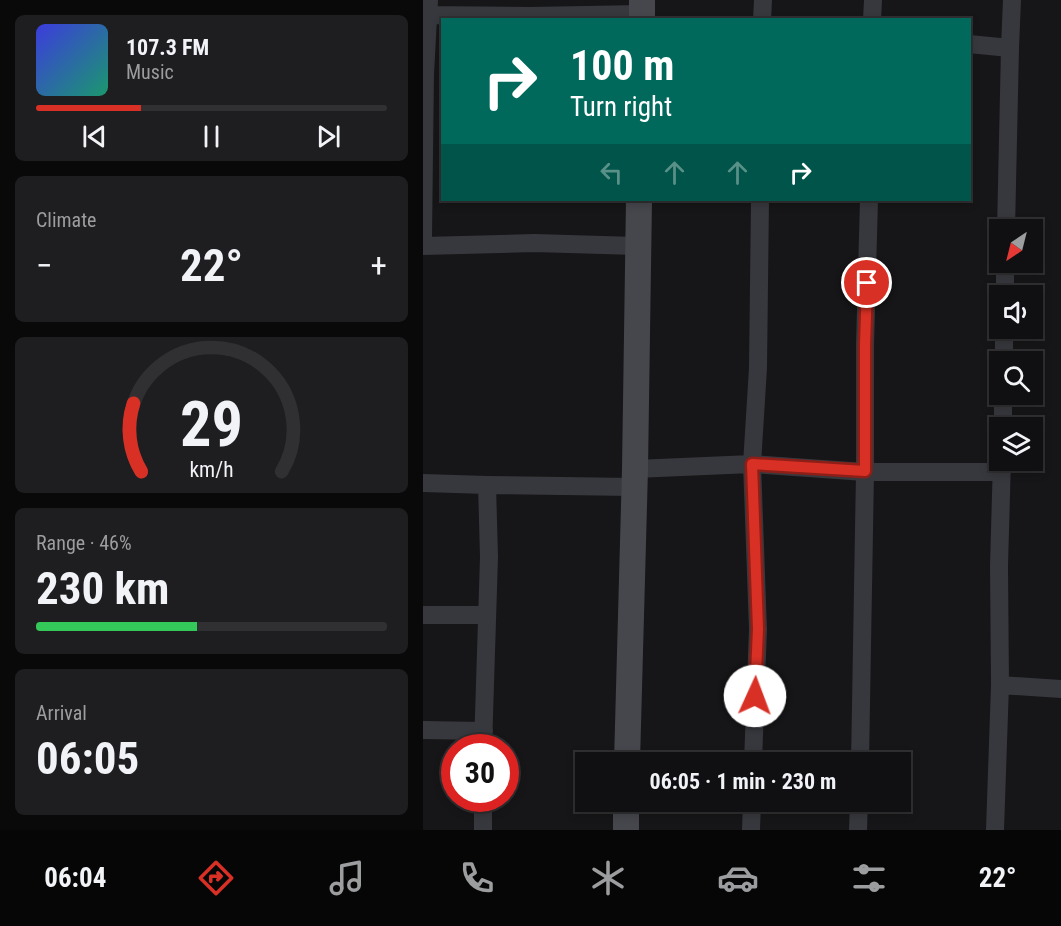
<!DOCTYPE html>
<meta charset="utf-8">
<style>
:root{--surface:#101012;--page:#1e1e20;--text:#f1f3f6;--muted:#9c9d9f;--line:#303032;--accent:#d93025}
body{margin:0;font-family:"Roboto Condensed",sans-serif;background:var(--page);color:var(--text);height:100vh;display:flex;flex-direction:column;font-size:22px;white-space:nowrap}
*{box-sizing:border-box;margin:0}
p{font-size:20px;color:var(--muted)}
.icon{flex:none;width:33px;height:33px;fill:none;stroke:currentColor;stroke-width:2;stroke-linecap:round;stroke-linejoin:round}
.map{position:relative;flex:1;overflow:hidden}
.details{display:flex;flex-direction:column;gap:15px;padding:15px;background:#09090a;width:423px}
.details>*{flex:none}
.guide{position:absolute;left:18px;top:18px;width:530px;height:183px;border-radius:0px;box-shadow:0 3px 9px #0003,0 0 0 2px var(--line);background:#00695c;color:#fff;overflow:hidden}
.needle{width:39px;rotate:215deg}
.controls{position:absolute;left:566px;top:219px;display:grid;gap:12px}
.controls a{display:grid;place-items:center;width:54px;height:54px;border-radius:0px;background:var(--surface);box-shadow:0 3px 9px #0003,0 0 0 2px var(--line);font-size:30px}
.speed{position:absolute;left:18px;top:734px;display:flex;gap:12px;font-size:30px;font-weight:700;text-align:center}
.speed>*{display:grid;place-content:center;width:78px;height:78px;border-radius:50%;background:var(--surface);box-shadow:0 3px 9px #0003,0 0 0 2px var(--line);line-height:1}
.speed .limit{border:9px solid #d22;background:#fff;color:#111}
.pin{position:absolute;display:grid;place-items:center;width:51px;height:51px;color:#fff;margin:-26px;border:3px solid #fff;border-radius:50%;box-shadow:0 2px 6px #0007}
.me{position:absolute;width:66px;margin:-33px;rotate:2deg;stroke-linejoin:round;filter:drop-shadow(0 0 4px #0008)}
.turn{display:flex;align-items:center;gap:21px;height:126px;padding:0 30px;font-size:27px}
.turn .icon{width:78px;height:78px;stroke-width:2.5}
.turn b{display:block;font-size:42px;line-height:51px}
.lanes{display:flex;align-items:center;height:57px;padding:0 30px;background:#0003;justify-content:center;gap:30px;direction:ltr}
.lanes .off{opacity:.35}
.big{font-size:45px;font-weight:700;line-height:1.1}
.details .tile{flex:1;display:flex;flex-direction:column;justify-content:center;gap:9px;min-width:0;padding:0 21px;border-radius:9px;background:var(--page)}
.details .dial{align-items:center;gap:0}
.dial svg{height:156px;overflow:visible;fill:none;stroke:var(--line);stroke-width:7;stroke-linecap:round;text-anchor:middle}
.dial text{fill:var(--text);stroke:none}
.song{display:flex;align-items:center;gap:18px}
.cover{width:72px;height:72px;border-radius:9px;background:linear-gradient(135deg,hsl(240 70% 55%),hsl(160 70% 35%))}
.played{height:6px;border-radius:3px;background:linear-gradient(90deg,var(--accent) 30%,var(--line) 30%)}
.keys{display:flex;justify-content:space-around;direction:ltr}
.heat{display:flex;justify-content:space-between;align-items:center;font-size:33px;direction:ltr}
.charge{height:9px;border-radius:4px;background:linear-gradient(90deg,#34c759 46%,var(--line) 0)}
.trip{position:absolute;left:152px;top:752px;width:336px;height:60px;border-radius:0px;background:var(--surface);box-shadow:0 3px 9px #0003,0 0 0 2px var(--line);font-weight:700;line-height:60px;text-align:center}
.tabs{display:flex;height:96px;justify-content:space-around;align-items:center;background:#060607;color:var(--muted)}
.tabs .icon{width:42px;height:42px}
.tabs .selected{color:var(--accent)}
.tabs b{font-size:27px;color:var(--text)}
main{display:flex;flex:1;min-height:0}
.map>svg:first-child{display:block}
</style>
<main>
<section class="details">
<div class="tile">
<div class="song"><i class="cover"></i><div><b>107.3 FM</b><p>Music</p></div></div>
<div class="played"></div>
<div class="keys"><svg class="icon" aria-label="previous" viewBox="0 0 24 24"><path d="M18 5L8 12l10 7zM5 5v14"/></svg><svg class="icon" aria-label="pause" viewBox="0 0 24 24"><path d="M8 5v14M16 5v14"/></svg><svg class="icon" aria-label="next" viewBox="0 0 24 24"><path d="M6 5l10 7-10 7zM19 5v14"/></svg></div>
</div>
<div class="tile"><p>Climate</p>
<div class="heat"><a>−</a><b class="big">22°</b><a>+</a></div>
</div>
<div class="tile dial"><svg viewBox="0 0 100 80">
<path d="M14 69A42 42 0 1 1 86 69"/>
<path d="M14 69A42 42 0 0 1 10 34" stroke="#d93025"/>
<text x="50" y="56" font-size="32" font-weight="700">29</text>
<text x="50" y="72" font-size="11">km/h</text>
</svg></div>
<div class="tile"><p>Range · 46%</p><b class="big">230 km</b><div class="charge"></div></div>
<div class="tile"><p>Arrival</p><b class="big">06:05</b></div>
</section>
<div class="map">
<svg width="638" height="830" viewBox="0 0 638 830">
<rect width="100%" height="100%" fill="#161618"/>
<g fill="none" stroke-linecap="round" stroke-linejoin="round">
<!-- minor -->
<path stroke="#37383d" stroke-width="18" d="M0,15L107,16L218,14
M339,20L340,0
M449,20L450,0
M546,44L587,48
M583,230L587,48L589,0
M0,237L2,74L6,0
M0,246L111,243L214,246
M582,296V262
M581,362V328
M580,428V394
M212,469L329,464L442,472H579
M0,483L64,485L210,487
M0,615H64
M577,685L638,689
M0,730L61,731
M60,747L66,557L64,485
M330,762L335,629L329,464L335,368L337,200
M437,762L442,472V345L446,200
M60,830V798
M328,830L329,801
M435,830L436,801
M572,830L577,685L576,566L579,460"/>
<!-- secondary -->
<path stroke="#45474d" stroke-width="26" d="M219,20V0
M204,762L212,469L216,200
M203,830V801"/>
</g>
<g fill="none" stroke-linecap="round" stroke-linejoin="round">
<defs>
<path id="route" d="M332,696L335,629L329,464L442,471V345L444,283"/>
</defs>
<!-- route casing -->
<use href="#route" stroke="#8d1f18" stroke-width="15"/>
<!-- route -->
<use href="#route" stroke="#d93025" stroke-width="10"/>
</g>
</svg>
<div class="controls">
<a><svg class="needle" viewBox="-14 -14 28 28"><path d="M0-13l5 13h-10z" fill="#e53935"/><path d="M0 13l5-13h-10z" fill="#9c9d9f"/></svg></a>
<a><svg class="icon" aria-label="sound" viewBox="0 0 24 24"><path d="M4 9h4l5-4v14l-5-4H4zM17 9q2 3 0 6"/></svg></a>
<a><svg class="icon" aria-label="search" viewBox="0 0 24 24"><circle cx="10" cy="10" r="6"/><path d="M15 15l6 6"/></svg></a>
<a><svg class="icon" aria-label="layers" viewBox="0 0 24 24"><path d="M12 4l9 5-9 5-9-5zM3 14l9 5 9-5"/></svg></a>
</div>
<div class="speed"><div class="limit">30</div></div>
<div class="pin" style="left:444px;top:283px;background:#d93025"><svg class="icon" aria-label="arrive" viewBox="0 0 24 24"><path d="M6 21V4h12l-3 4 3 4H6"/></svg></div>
<svg class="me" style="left:332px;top:696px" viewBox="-20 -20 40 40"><circle r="19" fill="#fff"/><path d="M0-13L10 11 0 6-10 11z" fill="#d93025"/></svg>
<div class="trip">06:05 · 1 min · 230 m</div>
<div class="guide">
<div class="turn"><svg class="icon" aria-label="right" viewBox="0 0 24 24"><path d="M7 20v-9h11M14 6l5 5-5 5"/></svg><div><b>100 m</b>Turn right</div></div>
<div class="lanes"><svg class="icon off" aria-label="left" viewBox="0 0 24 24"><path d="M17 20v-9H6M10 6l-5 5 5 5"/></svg><svg class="icon off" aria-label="ahead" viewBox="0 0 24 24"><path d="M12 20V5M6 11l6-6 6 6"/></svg><svg class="icon off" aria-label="ahead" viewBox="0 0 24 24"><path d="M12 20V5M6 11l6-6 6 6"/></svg><svg class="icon" aria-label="right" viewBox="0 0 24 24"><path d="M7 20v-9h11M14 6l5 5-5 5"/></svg></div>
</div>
</div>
</main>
<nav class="tabs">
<b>06:04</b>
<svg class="icon selected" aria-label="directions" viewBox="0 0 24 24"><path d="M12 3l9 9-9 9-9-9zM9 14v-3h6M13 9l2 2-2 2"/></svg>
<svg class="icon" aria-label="music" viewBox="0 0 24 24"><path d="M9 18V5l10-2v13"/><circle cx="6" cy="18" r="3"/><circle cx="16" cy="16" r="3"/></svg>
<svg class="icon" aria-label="phone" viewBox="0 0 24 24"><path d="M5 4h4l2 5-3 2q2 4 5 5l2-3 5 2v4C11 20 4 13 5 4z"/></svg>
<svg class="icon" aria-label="climate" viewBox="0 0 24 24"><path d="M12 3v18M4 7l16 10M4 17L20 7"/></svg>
<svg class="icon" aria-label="car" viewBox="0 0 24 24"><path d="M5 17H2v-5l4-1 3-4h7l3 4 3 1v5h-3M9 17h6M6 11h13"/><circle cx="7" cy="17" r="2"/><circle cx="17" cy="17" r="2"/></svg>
<svg class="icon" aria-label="filters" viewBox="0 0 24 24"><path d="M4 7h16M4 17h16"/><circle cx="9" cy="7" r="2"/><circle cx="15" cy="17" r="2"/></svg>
<b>22°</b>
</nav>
